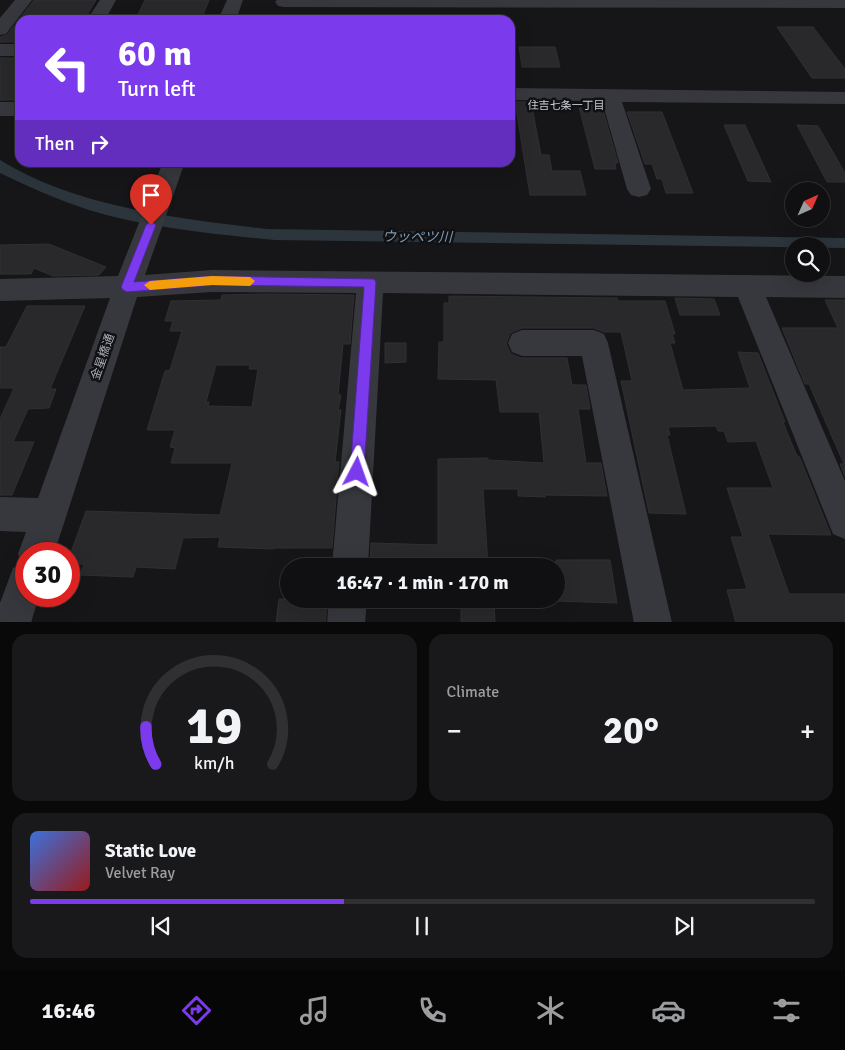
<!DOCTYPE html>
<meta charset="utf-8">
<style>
:root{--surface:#101012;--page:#19191b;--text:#f1f3f6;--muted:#9c9d9f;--line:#303032;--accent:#7c3aed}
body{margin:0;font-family:Signika,"Noto Sans JP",sans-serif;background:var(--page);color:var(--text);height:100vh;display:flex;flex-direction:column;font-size:19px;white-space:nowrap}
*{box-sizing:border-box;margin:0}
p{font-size:16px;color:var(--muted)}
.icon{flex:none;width:28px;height:28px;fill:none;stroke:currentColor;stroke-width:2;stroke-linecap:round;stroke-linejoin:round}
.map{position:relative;height:622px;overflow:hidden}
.drawer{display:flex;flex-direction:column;gap:12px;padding:12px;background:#09090a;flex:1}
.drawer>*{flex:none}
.guide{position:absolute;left:15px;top:15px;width:500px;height:152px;border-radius:15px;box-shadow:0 5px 20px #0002,0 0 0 1px var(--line);background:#7c3aed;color:#fff;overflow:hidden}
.needle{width:32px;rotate:45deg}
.tools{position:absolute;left:785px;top:182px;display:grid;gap:10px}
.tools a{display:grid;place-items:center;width:45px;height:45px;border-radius:50%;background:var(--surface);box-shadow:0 5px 20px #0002,0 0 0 1px var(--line);font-size:25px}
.speed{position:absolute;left:15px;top:542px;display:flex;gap:10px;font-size:25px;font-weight:700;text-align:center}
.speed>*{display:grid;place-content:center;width:65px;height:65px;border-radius:50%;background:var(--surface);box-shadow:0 5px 20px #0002,0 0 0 1px var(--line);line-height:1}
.speed .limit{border:8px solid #d22;background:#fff;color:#111}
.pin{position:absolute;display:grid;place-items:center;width:42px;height:42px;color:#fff;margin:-51px -21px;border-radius:50% 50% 50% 0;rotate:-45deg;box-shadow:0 0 5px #0007}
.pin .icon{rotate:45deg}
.me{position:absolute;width:55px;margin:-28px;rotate:4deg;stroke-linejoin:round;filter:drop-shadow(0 0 4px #0008)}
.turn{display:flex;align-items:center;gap:18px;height:105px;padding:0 20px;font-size:22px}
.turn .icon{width:65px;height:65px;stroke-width:2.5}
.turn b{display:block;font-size:35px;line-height:42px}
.then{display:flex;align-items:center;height:48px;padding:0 20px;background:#0003;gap:10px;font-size:19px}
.big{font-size:38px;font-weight:700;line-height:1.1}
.drawer .card{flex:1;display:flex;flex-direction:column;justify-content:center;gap:8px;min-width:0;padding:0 18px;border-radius:15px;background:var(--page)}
.drawer .dial{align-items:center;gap:0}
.dial svg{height:130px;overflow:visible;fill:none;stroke:var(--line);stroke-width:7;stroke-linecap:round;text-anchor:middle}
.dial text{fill:var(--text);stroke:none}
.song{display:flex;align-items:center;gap:15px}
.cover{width:60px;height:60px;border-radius:8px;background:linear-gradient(135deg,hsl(220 70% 55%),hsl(0 70% 35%))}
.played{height:5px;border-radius:2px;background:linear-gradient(90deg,var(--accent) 40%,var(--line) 40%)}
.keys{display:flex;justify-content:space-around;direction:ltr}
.heat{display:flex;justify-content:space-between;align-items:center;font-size:28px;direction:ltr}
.drawer .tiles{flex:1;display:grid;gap:12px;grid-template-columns:1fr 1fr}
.card:last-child{grid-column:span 2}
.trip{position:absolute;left:280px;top:558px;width:285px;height:50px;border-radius:25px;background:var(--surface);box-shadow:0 5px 20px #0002,0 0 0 1px var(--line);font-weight:700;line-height:50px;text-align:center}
.tabs{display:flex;height:80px;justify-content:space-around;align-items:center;background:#060607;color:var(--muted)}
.tabs .icon{width:35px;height:35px}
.tabs .active{color:var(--accent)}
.tabs b{font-size:22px;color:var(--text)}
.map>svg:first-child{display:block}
</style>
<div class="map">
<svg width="845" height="623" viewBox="0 0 845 623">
<rect width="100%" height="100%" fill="#161618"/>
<!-- water -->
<path fill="#2c353c" d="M0,160C76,207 179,219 267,229L845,238V248L275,240C212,234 149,228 89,210C58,200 29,187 0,173Z"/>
<!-- building -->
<path fill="#29292c" stroke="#303034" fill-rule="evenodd" d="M34,0H96L84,20H20V42H0V37L7,35Z
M145,0H209L201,20L136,19Z
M777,27H813L845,69V78H812Z
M519,47H555L560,67H522Z
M0,58H20V100H0Z
M515,102H531L541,155H549L552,171H580L586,195H530Z
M578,103H601L618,163H615L616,169H595Z
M627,112H662L693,193H666L662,179H657L652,164H645Z
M724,125H745L771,182L748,181Z
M797,125L818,126L845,173V182H827Z
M49,244L106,267L99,275L53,276L34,268L31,274H0V245Z
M266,294L354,295L350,344H343L338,395H341L338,410H341L335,462H339L332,548H273V549L218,547L220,537L183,538L175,569L136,567L133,577L80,575L84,564H73L76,555H70L86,511L220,515L232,463H171L175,448L170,447L175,430H147L165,371L170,370L182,331H170L173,321H165L171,301L221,300L222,295ZM216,365H250L249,369H258L252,407L208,406L209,402H206Z
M449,296L617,298L618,301H665L675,334H672L675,343H670L683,390L750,388L738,352L758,353L785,422H783L796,454L800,458L831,535L768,534L789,594H845V623H736L727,590L747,589L731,537H743L727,488H773L756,441L728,442L724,431H718L716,426L668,427L670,435H667L686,514L649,513L621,381H632L621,332H604L594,328H522L510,333L506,344L511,354L521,358H567L572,385H586L590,409H578L586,463H601L607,496L545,495V497L518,496V489H483L488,566H370L371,543L438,545V459L488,458V460L544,463L539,412H500L496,380L438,379L439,342H444V303H449Z
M675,298L714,299L720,315H680Z
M825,300H845V476L840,464H844L809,384H805L782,328H838Z
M27,306H85L50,389H56L49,408L28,409L13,442H34L12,495H0V419L14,388H0V347H6Z
M385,343H406V362L385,363Z
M556,560H610L617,603L556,601Z
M279,599H320L319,606H327L325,623H276Z
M461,599H494L495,623H461Z"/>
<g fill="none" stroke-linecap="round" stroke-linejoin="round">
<!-- minor -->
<path fill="#37383d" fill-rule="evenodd" d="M15,0H32L6,34L0,35V18Z
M100,0H116L105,20H87Z
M227,0H243L236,20H218Z
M277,0H845V8L284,7L278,6L275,2Z
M0,44H20V56H0Z
M510,88L845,92V104L622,102L651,189L647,195L639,197L631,195L627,189L602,101L510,100Z
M0,102H20V116H0Z
M163,162H185L145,275L212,270L845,276V298L766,297L845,481V539L833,534L738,297L383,293L368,566H332L356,293L212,292L137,297L54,554H26V596H39L31,623H0V603L13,568L22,564L18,554L26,532L0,531V497L38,498L110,298L0,301V279L118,276Z
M522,330H594L604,334L608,343L672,623H634L582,356H522L512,352L508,343L512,334Z
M329,599H367L365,623H327Z"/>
</g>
<!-- route -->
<path fill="#7c3aed" stroke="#51269a" d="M151,221L156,225L134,282L212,276L374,279L376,282L364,472L362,476L357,478L352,476L350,472L364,287L212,285L127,292L123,290L121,287L146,225Z"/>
<!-- slow -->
<path fill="#f59e0b" d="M212,276L250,277L255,281L250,286L212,285L150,290L144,285L150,281Z"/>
<g text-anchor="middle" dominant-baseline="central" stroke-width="5" stroke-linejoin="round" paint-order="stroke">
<!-- far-neighbourhood labels -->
<g font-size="11" fill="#c9ccd4" stroke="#111113">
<text x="566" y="105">住吉七条一丁目</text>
</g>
<!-- street labels -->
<g font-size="12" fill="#a8adb8" stroke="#111113">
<text transform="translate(103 357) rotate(-71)">金星橋通</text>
</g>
<!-- water labels -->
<g font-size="14" font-style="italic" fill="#7f9bb3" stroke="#111113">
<text transform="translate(417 237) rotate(1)">ウッペツ川</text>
</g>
</g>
</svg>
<div class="tools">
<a><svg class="needle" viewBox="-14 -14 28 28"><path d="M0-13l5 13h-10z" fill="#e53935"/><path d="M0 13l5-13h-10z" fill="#9c9d9f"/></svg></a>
<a><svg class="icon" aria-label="search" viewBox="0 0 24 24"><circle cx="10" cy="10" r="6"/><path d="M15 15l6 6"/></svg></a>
</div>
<div class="speed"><div class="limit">30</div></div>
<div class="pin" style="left:151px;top:225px;background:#d93025"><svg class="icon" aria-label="arrive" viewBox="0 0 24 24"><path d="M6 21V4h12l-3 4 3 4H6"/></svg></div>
<svg class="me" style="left:357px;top:472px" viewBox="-20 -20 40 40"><path d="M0-17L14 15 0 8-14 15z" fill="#7c3aed" stroke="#fff" stroke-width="4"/></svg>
<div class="trip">16:47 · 1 min · 170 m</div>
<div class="guide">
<div class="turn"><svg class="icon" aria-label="left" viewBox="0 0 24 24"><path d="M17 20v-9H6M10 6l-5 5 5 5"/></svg><div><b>60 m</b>Turn left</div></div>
<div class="then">Then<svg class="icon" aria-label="right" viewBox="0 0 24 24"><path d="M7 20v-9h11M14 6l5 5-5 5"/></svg></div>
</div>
</div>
<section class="drawer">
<div class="tiles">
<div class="card dial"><svg viewBox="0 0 100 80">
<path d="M14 69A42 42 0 1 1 86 69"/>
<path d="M14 69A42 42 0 0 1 8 46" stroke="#7c3aed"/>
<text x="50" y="56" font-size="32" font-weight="700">19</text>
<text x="50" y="72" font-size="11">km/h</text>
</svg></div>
<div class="card"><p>Climate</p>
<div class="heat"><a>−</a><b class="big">20°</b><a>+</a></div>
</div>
<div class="card">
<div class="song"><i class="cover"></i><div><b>Static Love</b><p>Velvet Ray</p></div></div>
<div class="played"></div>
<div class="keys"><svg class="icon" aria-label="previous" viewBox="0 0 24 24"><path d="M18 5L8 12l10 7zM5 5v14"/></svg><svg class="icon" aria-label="pause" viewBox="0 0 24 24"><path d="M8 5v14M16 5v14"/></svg><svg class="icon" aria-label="next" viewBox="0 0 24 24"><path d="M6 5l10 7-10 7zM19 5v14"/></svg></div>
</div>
</div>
</section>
<nav class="tabs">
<b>16:46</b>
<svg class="icon active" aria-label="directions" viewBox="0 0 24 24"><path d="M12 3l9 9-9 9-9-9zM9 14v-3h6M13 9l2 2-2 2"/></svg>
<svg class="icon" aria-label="music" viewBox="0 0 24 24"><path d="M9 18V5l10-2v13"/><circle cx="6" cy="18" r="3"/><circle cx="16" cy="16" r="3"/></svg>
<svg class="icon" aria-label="phone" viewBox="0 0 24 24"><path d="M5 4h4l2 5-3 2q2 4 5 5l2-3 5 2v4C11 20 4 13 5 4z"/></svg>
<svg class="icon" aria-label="climate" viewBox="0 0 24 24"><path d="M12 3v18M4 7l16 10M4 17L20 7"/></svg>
<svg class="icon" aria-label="car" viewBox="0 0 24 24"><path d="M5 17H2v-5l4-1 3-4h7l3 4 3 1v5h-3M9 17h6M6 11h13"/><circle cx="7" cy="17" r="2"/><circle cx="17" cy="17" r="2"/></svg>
<svg class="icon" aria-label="filters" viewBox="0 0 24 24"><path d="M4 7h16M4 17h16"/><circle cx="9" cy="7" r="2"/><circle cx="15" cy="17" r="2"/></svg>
</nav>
